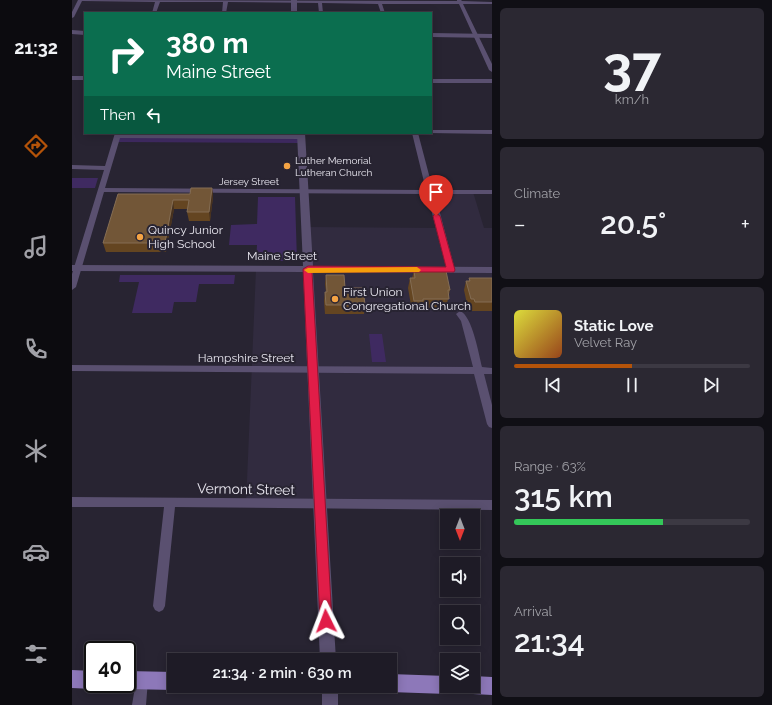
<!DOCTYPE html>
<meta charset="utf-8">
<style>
:root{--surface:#1e1b26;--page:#2b2832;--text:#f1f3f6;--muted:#a1a1a7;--line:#3c3943;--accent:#b45309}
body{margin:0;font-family:Raleway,sans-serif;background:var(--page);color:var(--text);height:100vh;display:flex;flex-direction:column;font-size:15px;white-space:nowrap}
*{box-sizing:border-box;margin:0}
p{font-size:13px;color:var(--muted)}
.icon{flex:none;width:22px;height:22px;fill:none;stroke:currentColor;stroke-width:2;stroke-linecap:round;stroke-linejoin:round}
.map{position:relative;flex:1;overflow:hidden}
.sheet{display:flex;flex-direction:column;gap:8px;padding:8px;background:#100f15;width:280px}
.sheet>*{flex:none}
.top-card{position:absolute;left:12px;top:12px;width:348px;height:122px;border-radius:0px;box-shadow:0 2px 10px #0003,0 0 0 1px var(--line);background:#0b6e4f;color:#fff;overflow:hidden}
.needle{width:26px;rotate:180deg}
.fabs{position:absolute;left:368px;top:509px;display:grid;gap:8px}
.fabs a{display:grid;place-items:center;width:40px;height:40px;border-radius:0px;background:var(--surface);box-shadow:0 2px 10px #0003,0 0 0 1px var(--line);font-size:20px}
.speed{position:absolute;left:12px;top:641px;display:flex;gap:8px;font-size:20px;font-weight:700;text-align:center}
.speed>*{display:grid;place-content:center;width:52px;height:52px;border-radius:50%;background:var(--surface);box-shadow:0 2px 10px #0003,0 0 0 1px var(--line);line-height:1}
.speed .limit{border:2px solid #111;border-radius:6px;background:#fff;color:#111}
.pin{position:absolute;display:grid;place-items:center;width:34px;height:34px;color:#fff;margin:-41px -17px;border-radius:50% 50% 50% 0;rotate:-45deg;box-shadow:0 0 4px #0007}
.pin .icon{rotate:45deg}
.me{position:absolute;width:44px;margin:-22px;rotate:357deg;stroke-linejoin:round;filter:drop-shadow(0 0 3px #0008)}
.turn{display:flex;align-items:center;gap:14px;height:84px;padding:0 16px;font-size:18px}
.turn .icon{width:52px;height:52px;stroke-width:2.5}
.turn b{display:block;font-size:28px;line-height:34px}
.then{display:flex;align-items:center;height:38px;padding:0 16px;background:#0003;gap:8px;font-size:15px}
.big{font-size:30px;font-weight:600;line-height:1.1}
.sheet .card{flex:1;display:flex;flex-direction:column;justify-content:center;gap:6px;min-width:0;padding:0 14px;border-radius:6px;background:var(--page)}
.sheet .dial{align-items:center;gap:0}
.dial b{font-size:52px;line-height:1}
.song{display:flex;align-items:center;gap:12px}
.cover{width:48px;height:48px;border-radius:6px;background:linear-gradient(135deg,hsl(60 70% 55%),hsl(20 70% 35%))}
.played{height:4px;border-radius:2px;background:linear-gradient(90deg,var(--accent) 50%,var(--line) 50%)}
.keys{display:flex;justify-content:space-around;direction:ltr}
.heat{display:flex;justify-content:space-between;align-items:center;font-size:22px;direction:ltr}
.charge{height:6px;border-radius:3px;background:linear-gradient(90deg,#34c759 63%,var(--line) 0)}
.trip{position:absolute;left:95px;top:653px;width:230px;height:40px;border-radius:0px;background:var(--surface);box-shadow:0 2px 10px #0003,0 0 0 1px var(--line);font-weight:600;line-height:40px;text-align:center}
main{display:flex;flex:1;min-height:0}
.menu{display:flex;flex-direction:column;width:72px;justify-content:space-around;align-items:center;background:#0c0b0f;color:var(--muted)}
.menu .icon{width:28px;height:28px}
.menu .active{color:var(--accent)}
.menu b{font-size:18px;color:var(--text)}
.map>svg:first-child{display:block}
</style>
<main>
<nav class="menu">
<b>21:32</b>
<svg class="icon active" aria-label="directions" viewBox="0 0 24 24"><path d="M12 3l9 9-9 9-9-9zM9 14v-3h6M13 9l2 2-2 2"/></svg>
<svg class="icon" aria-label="music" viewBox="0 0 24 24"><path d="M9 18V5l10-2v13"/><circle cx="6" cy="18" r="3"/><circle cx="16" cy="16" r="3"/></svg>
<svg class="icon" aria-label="phone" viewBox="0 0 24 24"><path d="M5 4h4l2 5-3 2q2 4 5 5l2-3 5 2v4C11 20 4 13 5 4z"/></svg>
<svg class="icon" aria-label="climate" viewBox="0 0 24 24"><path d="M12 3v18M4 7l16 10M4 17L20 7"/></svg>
<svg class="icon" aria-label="car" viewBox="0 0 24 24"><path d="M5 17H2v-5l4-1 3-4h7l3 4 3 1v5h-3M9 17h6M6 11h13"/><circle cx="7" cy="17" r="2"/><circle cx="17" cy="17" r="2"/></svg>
<svg class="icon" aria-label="filters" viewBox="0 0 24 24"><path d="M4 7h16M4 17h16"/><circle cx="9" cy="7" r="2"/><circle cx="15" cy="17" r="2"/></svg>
</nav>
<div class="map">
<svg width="420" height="705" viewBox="0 0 420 705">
<rect width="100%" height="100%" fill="#282432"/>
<!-- built -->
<path fill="#312b3f" d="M358,191L401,192L412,228H420V505L174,504L184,269H235L233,227L367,228Z"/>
<!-- green -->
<path fill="#3f2a61" d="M46,133H229V143L44,142Z
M0,178H26L23,188H0Z
M186,197H223L225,261H184L185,245H157L159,225L185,224Z
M48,275H163L162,284H127L124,302H102L100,313H60L67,282H47Z
M297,334H310L314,362H300Z"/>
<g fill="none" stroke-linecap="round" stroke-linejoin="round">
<!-- minor -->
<path fill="#5a5070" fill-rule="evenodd" d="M6,0L385,1V0H389L390,1L420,2V4H391L420,64V72L417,70L387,4H310L313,13H309L306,4L250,3L251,13H247L246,3L156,2L154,13H150L151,2H88L84,13H80L83,2L10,1L2,17L0,18V12Z
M0,76H13V80H0Z
M359,79H420V83H359Z
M359,130H420V134L357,133H359Z
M43,133L229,135L232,137L229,139L48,138L33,188L354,190L340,133H346L361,190H420V194H363L383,270L379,273L375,270L355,194L32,192L4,287L0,290V274L32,170L0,169V165L33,166Z
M388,311C400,315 407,355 410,367L420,368V374H412L420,405V428L417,427L415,424L402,374L0,371V365L401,367L389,321L384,314Z
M0,497L420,500V510L103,507L93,606L91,610L87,612L83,610L81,606L92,507H0Z
M70,674L75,675L76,680L74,705H60L65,675Z"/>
<!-- tertiary -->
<path fill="#5a5070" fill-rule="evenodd" d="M219,0H225V13H219Z
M0,30L13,31V35L0,34Z
M359,33L420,34V38L359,37Z
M225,133H233L241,266L420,267V273L241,272L264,660H248L231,272L0,271V265L231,266Z
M250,686H266V705H250Z"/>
<!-- primary -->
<path fill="#8d78b9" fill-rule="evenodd" d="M0,670L21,671V684H28L27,686L21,689L0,688Z
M55,671L102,672V686H109L102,690L55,689L48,684H55Z
M318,674L375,676V686H383L381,691L375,694L318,692L312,689L311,686H318Z
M401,676L420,677V695L401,694L395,691L393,686H401Z"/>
</g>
<!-- wall -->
<path fill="#644521" d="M140,188L141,197L138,221H117L115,212L116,209H102L94,252H34L31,243L46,194H118Z
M342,271L378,290L374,308H350V311H340L336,288L338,278H340Z
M254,275L273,288L293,305L292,314H253L252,301L253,292H254L253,284Z
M420,277V311H400V309H396L392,290L394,281H397V278H420Z"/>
<!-- shaded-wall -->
<path fill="#46311f" d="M140,188L141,197L138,221L137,212Z
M101,200L102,209L94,252L93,243Z"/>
<!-- building -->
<path fill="#725637" stroke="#846d54" d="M119,188H140L137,212H115L117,200H101L93,243H31L46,194H118Z
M342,271H374L378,290H376L377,299H351V301H342L338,278H343Z
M254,275H272L273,288H291L293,305H254L253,292H255Z
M397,278H420V302H403L402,299H399L394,281H398Z"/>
<!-- route -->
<path fill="#e11d48" stroke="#92132f" d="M364,213L368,216L383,270L382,272H240L260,621L258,625L254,627L250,625L248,621L231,269L236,266L374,267L361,216Z"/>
<!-- slow -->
<path fill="#f59e0b" d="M345,267L349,270L347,272L236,273L232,270L236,268Z"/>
<!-- markers -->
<g fill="#f4a344" stroke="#282432" stroke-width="1.5">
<circle cx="215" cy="166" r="4"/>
<circle cx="68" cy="237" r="4"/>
<circle cx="263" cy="299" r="4"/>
</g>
<g text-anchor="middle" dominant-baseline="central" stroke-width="4" stroke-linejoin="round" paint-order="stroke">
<!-- far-poi labels -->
<g font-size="10" fill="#e7e5ee" stroke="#282432" text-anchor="start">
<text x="223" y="160">Luther Memorial<tspan x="223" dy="12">Lutheran Church</tspan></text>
</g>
<!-- far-street labels -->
<g font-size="10" fill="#e7e5ee" stroke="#282432">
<text x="177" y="181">Jersey Street</text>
</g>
<!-- poi labels -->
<g font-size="12" fill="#e7e5ee" stroke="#282432" text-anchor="start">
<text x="76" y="230">Quincy Junior<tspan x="76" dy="14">High School</tspan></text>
<text x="271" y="292">First Union<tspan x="271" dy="14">Congregational Church</tspan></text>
</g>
<!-- street labels -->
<g font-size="12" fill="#e7e5ee" stroke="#282432">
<text x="210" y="256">Maine Street</text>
<text x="174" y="358">Hampshire Street</text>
</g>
<!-- near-street labels -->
<g font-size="14" fill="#e7e5ee" stroke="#282432">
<text transform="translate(174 489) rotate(1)">Vermont Street</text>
</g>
</g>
</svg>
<div class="fabs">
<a><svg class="needle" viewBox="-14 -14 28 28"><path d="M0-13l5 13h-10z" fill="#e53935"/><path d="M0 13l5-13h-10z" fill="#a1a1a7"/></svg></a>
<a><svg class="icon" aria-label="sound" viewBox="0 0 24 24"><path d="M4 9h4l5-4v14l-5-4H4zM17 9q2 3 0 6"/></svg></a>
<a><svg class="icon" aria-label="search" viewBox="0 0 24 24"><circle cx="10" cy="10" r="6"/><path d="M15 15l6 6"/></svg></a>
<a><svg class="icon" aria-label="layers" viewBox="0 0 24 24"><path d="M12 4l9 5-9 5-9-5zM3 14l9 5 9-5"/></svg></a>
</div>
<div class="speed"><div class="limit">40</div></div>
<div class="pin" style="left:364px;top:216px;background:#d93025"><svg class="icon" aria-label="arrive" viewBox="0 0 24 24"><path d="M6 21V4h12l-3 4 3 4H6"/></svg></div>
<svg class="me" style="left:254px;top:621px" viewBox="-20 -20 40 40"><path d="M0-17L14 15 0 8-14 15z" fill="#e11d48" stroke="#fff" stroke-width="4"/></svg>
<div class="trip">21:34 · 2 min · 630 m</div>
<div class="top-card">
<div class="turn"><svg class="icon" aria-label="right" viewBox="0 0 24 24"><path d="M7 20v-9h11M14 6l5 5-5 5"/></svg><div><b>380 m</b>Maine Street</div></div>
<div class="then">Then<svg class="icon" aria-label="left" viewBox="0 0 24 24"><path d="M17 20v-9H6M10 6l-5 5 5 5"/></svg></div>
</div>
</div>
<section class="sheet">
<div class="card dial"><b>37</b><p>km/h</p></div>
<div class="card"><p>Climate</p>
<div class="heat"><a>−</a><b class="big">20.5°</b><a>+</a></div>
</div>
<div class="card">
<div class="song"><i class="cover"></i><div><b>Static Love</b><p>Velvet Ray</p></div></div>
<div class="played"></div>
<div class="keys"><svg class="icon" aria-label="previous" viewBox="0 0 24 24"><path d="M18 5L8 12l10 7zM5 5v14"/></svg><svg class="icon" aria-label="pause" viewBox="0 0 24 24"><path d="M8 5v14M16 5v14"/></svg><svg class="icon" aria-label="next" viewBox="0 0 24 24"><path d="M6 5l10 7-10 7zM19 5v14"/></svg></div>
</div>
<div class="card"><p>Range · 63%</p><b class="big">315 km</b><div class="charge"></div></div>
<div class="card"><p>Arrival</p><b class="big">21:34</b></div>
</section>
</main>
